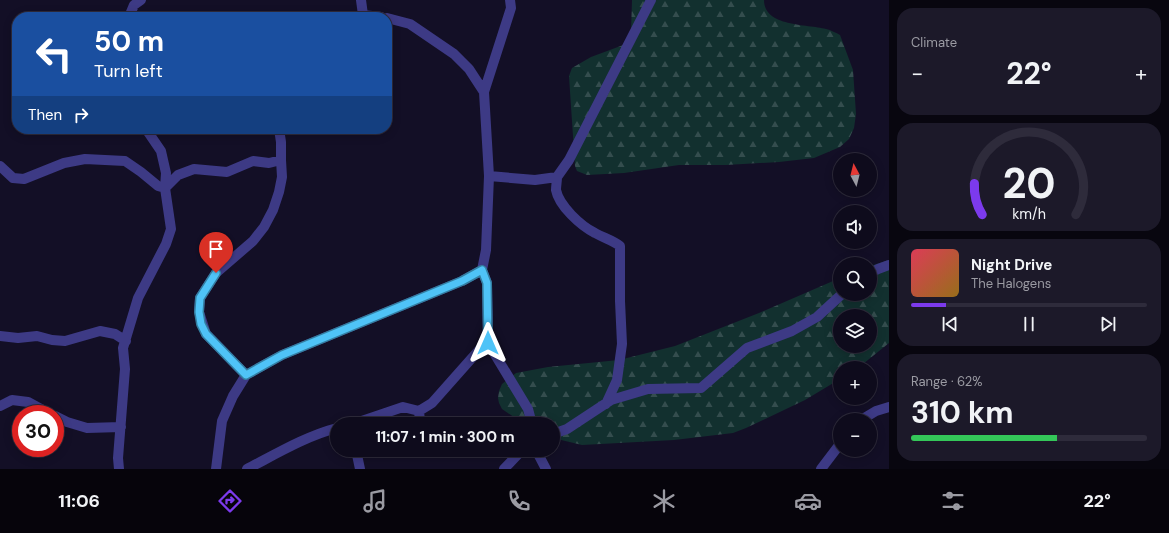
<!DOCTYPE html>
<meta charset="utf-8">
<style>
:root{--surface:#0e0b1c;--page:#1c1929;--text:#f1f3f6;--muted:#9b9ba3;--line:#2e2b3b;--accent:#7c3aed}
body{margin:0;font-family:"DM Sans",sans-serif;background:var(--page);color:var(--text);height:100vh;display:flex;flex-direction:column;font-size:15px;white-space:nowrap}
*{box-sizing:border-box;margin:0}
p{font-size:13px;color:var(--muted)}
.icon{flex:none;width:22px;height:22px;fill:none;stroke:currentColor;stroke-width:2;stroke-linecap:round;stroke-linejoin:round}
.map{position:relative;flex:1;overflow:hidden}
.side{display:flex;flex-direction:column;gap:8px;padding:8px;background:#08060f;width:280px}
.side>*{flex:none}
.banner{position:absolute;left:12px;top:12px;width:380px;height:122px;border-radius:16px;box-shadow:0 2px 10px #0003,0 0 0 1px var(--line);background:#1a4fa0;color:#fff;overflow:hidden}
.needle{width:26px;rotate:353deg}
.buttons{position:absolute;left:833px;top:153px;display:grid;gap:8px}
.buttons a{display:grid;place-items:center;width:44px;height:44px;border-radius:50%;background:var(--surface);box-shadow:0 2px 10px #0003,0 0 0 1px var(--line);font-size:20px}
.speed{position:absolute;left:12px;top:405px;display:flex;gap:8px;font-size:20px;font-weight:700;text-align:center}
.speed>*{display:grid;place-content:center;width:52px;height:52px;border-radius:50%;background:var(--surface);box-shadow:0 2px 10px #0003,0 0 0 1px var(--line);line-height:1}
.speed .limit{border:6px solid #d22;background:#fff;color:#111}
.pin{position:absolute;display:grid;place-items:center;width:34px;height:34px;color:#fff;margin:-41px -17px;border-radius:50% 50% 50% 0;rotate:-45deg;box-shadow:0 0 4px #0007}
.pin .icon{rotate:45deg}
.me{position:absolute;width:44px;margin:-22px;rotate:0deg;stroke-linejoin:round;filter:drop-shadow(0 0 3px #0008)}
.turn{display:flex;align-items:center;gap:14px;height:84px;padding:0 16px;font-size:18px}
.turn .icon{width:52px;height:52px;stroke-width:2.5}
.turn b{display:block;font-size:28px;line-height:34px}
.then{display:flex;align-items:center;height:38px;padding:0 16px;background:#0003;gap:8px;font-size:15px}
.big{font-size:30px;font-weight:700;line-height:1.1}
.side .card{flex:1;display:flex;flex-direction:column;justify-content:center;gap:6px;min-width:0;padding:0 14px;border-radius:16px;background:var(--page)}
.side .dial{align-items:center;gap:0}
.dial svg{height:104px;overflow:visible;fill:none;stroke:var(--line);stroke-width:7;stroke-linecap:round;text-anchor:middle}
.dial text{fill:var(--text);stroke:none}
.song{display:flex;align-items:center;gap:12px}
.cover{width:48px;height:48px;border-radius:6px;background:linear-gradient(135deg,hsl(350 70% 55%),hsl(40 70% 35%))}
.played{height:4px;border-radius:2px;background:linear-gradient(90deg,var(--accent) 15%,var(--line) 15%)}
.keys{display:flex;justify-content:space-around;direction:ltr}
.heat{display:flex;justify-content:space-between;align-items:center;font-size:22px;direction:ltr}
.charge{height:6px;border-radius:3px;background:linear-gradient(90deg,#34c759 62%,var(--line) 0)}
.trip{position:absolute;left:330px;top:417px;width:230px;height:40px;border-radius:20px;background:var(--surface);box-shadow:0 2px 10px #0003,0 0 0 1px var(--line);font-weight:700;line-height:40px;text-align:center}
.menu{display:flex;height:64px;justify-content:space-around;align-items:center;background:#06040b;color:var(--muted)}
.menu .icon{width:28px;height:28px}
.menu .active{color:var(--accent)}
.menu b{font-size:18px;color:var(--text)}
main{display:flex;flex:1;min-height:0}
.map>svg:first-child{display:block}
</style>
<main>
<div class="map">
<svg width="889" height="469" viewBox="0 0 889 469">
<defs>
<pattern id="forest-firs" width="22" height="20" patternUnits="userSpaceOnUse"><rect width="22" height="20" fill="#12302f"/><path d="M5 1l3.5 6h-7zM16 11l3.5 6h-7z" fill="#344d4e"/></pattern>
</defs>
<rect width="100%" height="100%" fill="#130f26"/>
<!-- forest -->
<path fill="url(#forest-firs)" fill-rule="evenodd" d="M632,0H764C764,27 807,24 826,29C831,30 836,33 840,35L853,70L856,114L854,128L849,139L840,147L814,158L779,162L726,165H679L624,173L587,175L577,171L575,166L569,76L572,68L591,57L626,44L631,33Z
M889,260V343L858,368H840V379L805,400L746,428L733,433L674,440L582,445L553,438V424H524L502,409L499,403L498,398L499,391L502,384L516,373L548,367L619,360L675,346L759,313L840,278V294H870V266ZM840,316H870V346H840Z"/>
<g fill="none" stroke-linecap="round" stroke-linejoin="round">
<!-- minor -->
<path stroke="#3d3a85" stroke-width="10" d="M361,0L363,15
M510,0L511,8L484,92L489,176L486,250L482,270L487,283L488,343L528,409L532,424
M129,17L134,5L141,0
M354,17L363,15L381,17
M387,18L410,24L454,54L469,69L484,92
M0,166L13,178L24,179L64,163L85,159L125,161L141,172L158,186L165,188
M489,176L535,180L557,177L569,160L651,0
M557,177C557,181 556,186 556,190C559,206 581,226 595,233C604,238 612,240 620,246V301L622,344L617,380L606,404
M165,188L178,175L194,169L227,172L253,161L269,163L281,160
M870,273L878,269L889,265
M0,336L18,338L37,336L52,340L65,341L100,331L115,334L126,341
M246,375L206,334L199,312L200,298L216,273L253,241L264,227L273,210L279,192L282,177L281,160V142L279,129
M0,406L12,400L28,402L50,414
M419,411L420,421L423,424
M55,416L67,422L87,428L121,427
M861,420L876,411L889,407
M353,424L403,407L419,411L432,403L479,350L488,343
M553,434L567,429L611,400L648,389L701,388L747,348L792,331L817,317L842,294
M356,450L360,469
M536,450L546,469
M119,469L118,458L125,369L123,348L138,298L166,244L171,229L165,188L166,173L161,151L146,129
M216,469L222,421L233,396L246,375L282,355L462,281L482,270
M247,469C276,454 306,436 337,428
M504,469L522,450
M821,469L840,444"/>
</g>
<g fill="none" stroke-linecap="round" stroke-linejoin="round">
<defs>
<path id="route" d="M216,273L200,298L199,312L201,324L206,334L246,375L282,355L462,281L482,270L487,283L488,343"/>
</defs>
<!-- route casing -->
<use href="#route" stroke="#337fa1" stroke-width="10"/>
<!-- route -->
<use href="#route" stroke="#4fc3f7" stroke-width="7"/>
</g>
</svg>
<div class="buttons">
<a><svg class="needle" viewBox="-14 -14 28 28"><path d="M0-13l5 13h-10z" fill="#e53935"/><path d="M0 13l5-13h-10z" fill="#9b9ba3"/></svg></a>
<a><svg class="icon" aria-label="sound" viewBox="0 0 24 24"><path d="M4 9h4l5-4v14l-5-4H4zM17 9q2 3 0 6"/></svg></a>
<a><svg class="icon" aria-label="search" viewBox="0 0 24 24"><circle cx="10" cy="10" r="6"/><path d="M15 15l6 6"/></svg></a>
<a><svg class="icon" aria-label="layers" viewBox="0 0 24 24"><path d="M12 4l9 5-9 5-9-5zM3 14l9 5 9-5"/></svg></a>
<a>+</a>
<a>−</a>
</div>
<div class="speed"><div class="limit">30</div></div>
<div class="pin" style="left:216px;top:273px;background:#d93025"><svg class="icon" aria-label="arrive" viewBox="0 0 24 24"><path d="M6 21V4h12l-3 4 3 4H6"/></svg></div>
<svg class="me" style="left:488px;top:343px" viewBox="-20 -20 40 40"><path d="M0-17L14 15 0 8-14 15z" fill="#4fc3f7" stroke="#fff" stroke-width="4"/></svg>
<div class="trip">11:07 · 1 min · 300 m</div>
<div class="banner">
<div class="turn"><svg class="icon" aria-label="left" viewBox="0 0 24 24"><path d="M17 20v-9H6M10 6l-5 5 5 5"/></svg><div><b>50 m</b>Turn left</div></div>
<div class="then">Then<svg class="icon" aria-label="right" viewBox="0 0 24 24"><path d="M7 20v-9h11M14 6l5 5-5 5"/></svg></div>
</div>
</div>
<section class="side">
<div class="card"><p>Climate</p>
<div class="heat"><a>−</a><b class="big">22°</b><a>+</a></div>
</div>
<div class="card dial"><svg viewBox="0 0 100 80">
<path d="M14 69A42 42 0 1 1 86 69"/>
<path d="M14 69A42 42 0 0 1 8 45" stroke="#7c3aed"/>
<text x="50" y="56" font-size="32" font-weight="700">20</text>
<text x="50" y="72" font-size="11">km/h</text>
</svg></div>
<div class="card">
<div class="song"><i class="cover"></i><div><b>Night Drive</b><p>The Halogens</p></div></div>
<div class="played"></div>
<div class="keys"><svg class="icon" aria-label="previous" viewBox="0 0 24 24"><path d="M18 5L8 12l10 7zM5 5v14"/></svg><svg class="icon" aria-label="pause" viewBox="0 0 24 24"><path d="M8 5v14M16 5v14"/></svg><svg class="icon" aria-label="next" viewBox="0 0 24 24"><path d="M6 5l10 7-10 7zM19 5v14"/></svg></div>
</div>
<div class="card"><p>Range · 62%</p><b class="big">310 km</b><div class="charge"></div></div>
</section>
</main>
<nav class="menu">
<b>11:06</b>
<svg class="icon active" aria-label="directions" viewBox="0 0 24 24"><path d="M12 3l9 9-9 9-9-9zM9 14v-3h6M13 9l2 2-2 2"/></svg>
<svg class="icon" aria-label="music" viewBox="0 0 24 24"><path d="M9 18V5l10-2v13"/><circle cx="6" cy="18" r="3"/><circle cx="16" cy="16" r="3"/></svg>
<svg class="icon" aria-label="phone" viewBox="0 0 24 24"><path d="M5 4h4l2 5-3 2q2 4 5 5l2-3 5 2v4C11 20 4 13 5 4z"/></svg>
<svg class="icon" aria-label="climate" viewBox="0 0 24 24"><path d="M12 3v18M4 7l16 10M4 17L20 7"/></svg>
<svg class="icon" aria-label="car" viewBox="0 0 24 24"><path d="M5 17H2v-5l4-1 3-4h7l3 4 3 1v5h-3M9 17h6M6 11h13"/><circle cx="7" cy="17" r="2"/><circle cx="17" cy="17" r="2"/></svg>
<svg class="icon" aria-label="filters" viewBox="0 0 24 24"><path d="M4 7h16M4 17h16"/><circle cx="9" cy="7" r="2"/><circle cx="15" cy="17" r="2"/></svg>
<b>22°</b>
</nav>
